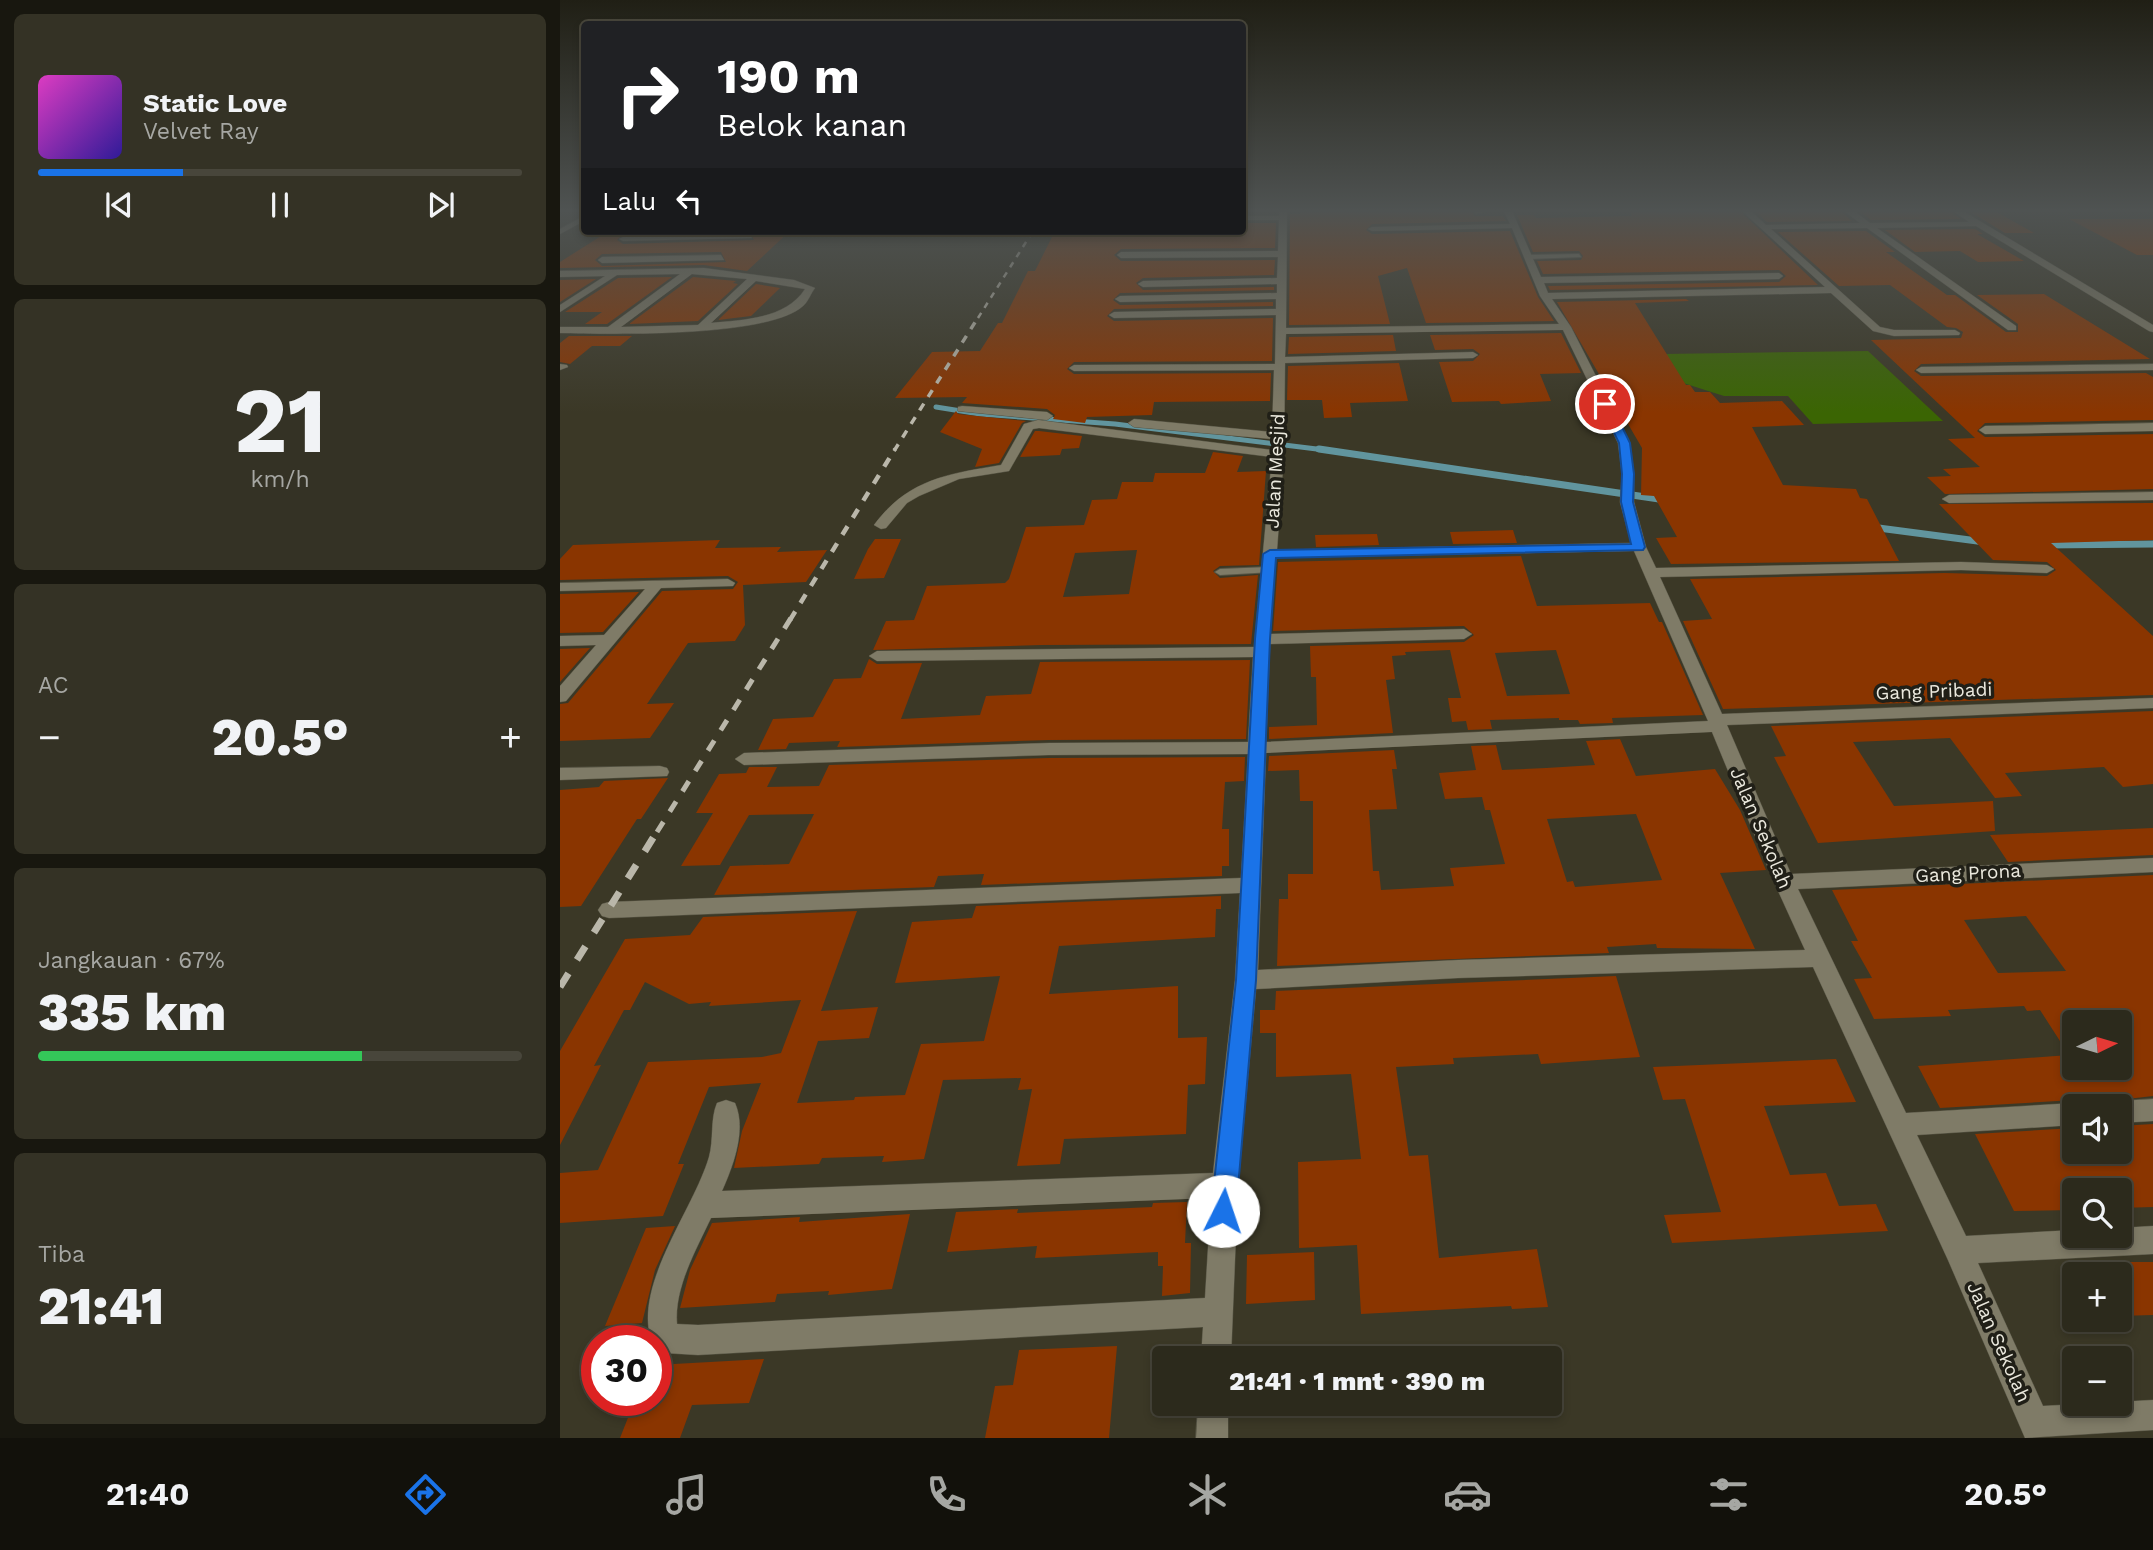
<!DOCTYPE html>
<html lang="id">
<meta charset="utf-8">
<style>
:root{--surface:#2c2a1c;--page:#343225;--text:#f1f3f6;--muted:#a6a7a3;--line:#48463b;--accent:#1a73e8}
body{margin:0;font-family:"Work Sans",sans-serif;background:var(--page);color:var(--text);height:100vh;display:flex;flex-direction:column;font-size:26px;white-space:nowrap}
*{box-sizing:border-box;margin:0}
p{font-size:23px;color:var(--muted)}
.icon{flex:none;width:38px;height:38px;fill:none;stroke:currentColor;stroke-width:2;stroke-linecap:round;stroke-linejoin:round}
.map{position:relative;flex:1;overflow:hidden}
.panel{display:flex;flex-direction:column;gap:14px;padding:14px;background:#18170f;width:560px}
.panel>*{flex:none}
.guide{position:absolute;left:21px;top:21px;width:665px;height:214px;border-radius:7px;box-shadow:0 4px 10px #0003,0 0 0 2px var(--line);background:#202124;color:#fff;overflow:hidden}
.needle{width:46px;rotate:85deg}
.fabs{position:absolute;left:1502px;top:1010px;display:grid;gap:14px}
.fabs a{display:grid;place-items:center;width:70px;height:70px;border-radius:7px;background:var(--surface);box-shadow:0 4px 10px #0003,0 0 0 2px var(--line);font-size:35px}
.speed{position:absolute;left:21px;top:1325px;display:flex;gap:14px;font-size:35px;font-weight:700;text-align:center}
.speed>*{display:grid;place-content:center;width:91px;height:91px;border-radius:50%;background:var(--surface);box-shadow:0 4px 10px #0003,0 0 0 2px var(--line);line-height:1}
.speed .limit{border:10px solid #d22;background:#fff;color:#111}
.pin{position:absolute;display:grid;place-items:center;width:60px;height:60px;color:#fff;margin:-30px;border:4px solid #fff;border-radius:50%;box-shadow:0 2px 7px #0007}
.me{position:absolute;width:77px;margin:-38px;rotate:4deg;stroke-linejoin:round;filter:drop-shadow(0 0 5px #0008)}
.turn{display:flex;align-items:center;gap:24px;height:147px;padding:0 21px;font-size:32px}
.turn .icon{width:91px;height:91px;stroke-width:2.5}
.turn b{display:block;font-size:49px;line-height:60px}
.then{display:flex;align-items:center;height:66px;padding:0 21px;background:#0003;gap:14px;font-size:26px}
.big{font-size:52px;font-weight:800;line-height:1.1}
.panel .widget{flex:1;display:flex;flex-direction:column;justify-content:center;gap:10px;min-width:0;padding:0 24px;border-radius:10px;background:var(--page)}
.panel .dial{align-items:center;gap:0}
.dial b{font-size:91px;line-height:1}
.song{display:flex;align-items:center;gap:21px}
.cover{width:84px;height:84px;border-radius:10px;background:linear-gradient(135deg,hsl(310 70% 55%),hsl(250 70% 35%))}
.played{height:7px;border-radius:4px;background:linear-gradient(90deg,var(--accent) 30%,var(--line) 30%)}
.keys{display:flex;justify-content:space-around;direction:ltr}
.heat{display:flex;justify-content:space-between;align-items:center;font-size:38px;direction:ltr}
.charge{height:10px;border-radius:5px;background:linear-gradient(90deg,#34c759 67%,var(--line) 0)}
.trip{position:absolute;left:592px;top:1346px;width:410px;height:70px;border-radius:7px;background:var(--surface);box-shadow:0 4px 10px #0003,0 0 0 2px var(--line);font-weight:800;line-height:70px;text-align:center}
.menu{display:flex;height:112px;justify-content:space-around;align-items:center;background:#12110b;color:var(--muted)}
.menu .icon{width:49px;height:49px}
.menu .current{color:var(--accent)}
.menu b{font-size:32px;color:var(--text)}
main{display:flex;flex:1;min-height:0}
.map>svg:first-child{display:block}
</style>
<main>
<section class="panel">
<div class="widget">
<div class="song"><i class="cover"></i><div><b>Static Love</b><p>Velvet Ray</p></div></div>
<div class="played"></div>
<div class="keys"><svg class="icon" aria-label="previous" viewBox="0 0 24 24"><path d="M18 5L8 12l10 7zM5 5v14"/></svg><svg class="icon" aria-label="pause" viewBox="0 0 24 24"><path d="M8 5v14M16 5v14"/></svg><svg class="icon" aria-label="next" viewBox="0 0 24 24"><path d="M6 5l10 7-10 7zM19 5v14"/></svg></div>
</div>
<div class="widget dial"><b>21</b><p>km/h</p></div>
<div class="widget"><p>AC</p>
<div class="heat"><a>−</a><b class="big">20.5°</b><a>+</a></div>
</div>
<div class="widget"><p>Jangkauan · 67%</p><b class="big">335 km</b><div class="charge"></div></div>
<div class="widget"><p>Tiba</p><b class="big">21:41</b></div>
</section>
<div class="map">
<svg width="1593" height="1438" viewBox="0 0 1593 1438">
<rect width="100%" height="100%" fill="#3b3826"/>
<!-- green -->
<path fill="#3b6503" d="M1308,351L1383,421L1253,424L1228,396H1164L1035,355Z"/>
<g fill="none" stroke-linecap="round" stroke-linejoin="round">
<!-- stream-far1 -->
<path stroke="#61959e" stroke-width="5" d="M376,407L420,414L555,424L773,451"/>
<!-- stream -->
<path stroke="#61959e" stroke-width="7" d="M759,449L1106,500
M1311,527L1425,542
M1484,545L1593,544"/>
</g>
<!-- building -->
<path fill="#8a3500" fill-rule="evenodd" d="M740,211H912L915,216H943L946,221L812,224L806,230L812,234L950,231L978,297L994,321L866,323L847,268L818,276L830,324L729,325L730,214H740Z
M1069,211H1180L1258,285L990,290L988,286L1219,282L1226,276L1219,270L983,274L977,261L1021,260L1023,256L1019,251L973,252L957,215H974L976,218L1072,216Z
M1195,211H1281L1292,221L1207,222Z
M1299,211H1390L1401,219L1311,220Z
M1409,211H1435L1474,233H1445Z
M1509,219H1593V255H1577Z
M682,223H716L715,248L561,249L554,255L561,261L715,260L714,275L583,278L576,283L583,290L714,287V290L560,293L553,300L560,305L713,302V306L554,309L547,316L554,321L713,318L712,361L514,362L507,369L514,374L711,373L710,401L594,402L592,415L527,417L525,423L493,419L495,415L487,409L402,403L407,397L335,398L372,352L420,351L438,323H442L468,271H475L495,231H682Z
M1415,229L1423,234H1417L1464,261L1418,262L1400,251L1355,252L1325,230Z
M49,231H230L187,271L144,265L0,268V262ZM189,231L194,240L63,244L57,240L63,234ZM161,252L166,262L42,266L35,260L42,254Z
M1306,231L1335,252H1326L1387,295H1395L1446,332H1458V324L1417,295L1484,294L1590,359L1361,364L1354,371L1361,376L1586,373L1593,377V420L1425,423L1417,431L1425,437L1593,434V489L1385,494L1367,477L1391,476L1383,469L1420,467L1388,439L1415,438L1311,340L1401,338L1403,332L1396,328L1387,327L1330,285L1279,286L1218,232Z
M112,277L47,324H25L42,312H5L58,278Z
M133,277L176,281L173,283L178,284L138,321L69,324Z
M36,279L0,302V280Z
M196,284L220,288L191,316L158,320Z
M1126,299L1129,301L1075,303L1126,385H1130L1135,392H1150L1160,403L1222,401L1244,425L1192,427L1223,485L1296,489L1300,498L1307,499L1339,561L1111,564L1096,538L1117,537L1094,496L1081,495L1082,448L997,302Z
M1001,333L1021,373L980,374L991,401L941,404L939,401L892,402L879,362L913,361L920,354L913,349L875,350L870,335Z
M833,335L836,351L728,354L729,337Z
M9,336H72L60,346H32L10,364L0,362V343Z
M839,363L848,401L790,403L792,417L764,418L762,400H727L728,366Z
M396,411L398,414L466,421L462,423L439,463L415,467L422,449L380,432Z
M475,431H479L522,436L519,448L502,449L500,455L460,457Z
M653,452L683,456L677,472L706,471L699,565L660,566L653,571L660,578L698,575L691,644L482,645L313,650L326,621L354,620L367,586L445,583L449,579L466,527L524,525L532,500L557,499L562,482H593L595,473H645ZM577,550L569,594L503,597L515,553Z
M1593,503V540L1491,543L1593,636V695L1163,709L1123,621L1152,619L1130,579L1385,573L1487,576L1496,570L1487,562L1433,560L1379,504Z
M953,530L957,543L893,544L890,532Z
M817,534L819,545L756,547L755,535Z
M315,539H341L324,578L294,579L308,549Z
M160,540L155,548L221,547L217,552L267,550L246,582L183,585L185,625L175,641L128,643L87,704L114,703L90,738L0,741V704L8,703L102,591L173,589L178,582L168,576L0,580V559L13,545Z
M961,556L977,606L1090,603L1099,622H1102L1143,715L1052,718L1053,723L1020,724L1018,720H999V718L930,720L932,729L908,730L906,721L892,722L888,698H901L890,650L845,652L846,655L832,656L835,679L826,680L833,733L709,739V727L757,725L756,677H751L750,646L904,642L914,635L904,626L713,631L718,562ZM996,650L1010,694L947,696L935,653Z
M79,592L43,632L0,633V594Z
M30,648L0,682V649Z
M309,659L317,664L362,663L341,719L420,715L426,696L471,694L480,662L690,660L686,739L489,740L277,747L280,741L229,743L226,749L198,750L213,719L253,717L274,679L301,678Z
M1593,711V784L1563,787L1544,767L1445,773L1462,796L1435,798L1390,738L1293,742L1334,806L1433,801L1435,831L1258,843L1214,757L1226,756L1211,726Z
M1060,739L1076,776L1155,769L1180,810L1206,870L1160,873L1195,949L1097,948L1096,944L1047,947L1049,953L717,966L719,899H728V874H753V801H740L739,770L708,771L709,756L834,750L837,769H832L837,809L809,810L813,871H819L821,890L894,886L890,868L945,864L930,810H925L922,797L885,799L879,773L916,770L911,746L936,745L942,770L986,768L1035,765L1026,741ZM1076,814L1102,880L1015,887L1013,881L1007,882L987,819Z
M685,757L684,781L665,782L662,829H669V866H662V876L421,885L424,874L378,876L374,887L154,895L170,866L229,864L254,814L189,815L160,865L121,866L153,813H136L159,774L186,773L189,767H217L207,787L259,786L269,765L489,758Z
M108,778L81,819H77L21,906L0,907V790L39,787L44,781Z
M1593,828V855L1448,862L1430,835Z
M1593,875V1096L1524,1104L1514,1100L1380,1108L1358,1066L1509,1055L1480,1010L1467,1011L1464,1006L1388,1010L1391,1016L1314,1019L1294,979L1312,978L1291,941H1298L1272,890ZM1466,916L1506,971L1438,973L1404,920ZM1514,1022H1559V1068H1514Z
M661,896V909H656L655,937L499,946L489,994L618,986V1038L647,1037L645,1084L628,1085L626,1134L504,1139L500,1164L457,1166L472,1089L458,1090L461,1078L383,1080L364,1159L322,1162L324,1156L262,1158L259,1164L174,1168L182,1131L201,1083L149,1087L118,1164H124L103,1216L0,1223V1173L38,1170L88,1062L202,1057L221,1053L241,1000L149,1006L151,1002L129,1004L85,982L70,1010H64L34,1066L41,1065L0,1145V1051L65,939L130,935L143,917L297,911L261,1011L318,1007L309,1038L258,1041L237,1103L294,1100L295,1097L345,1095L361,1044L424,1041L440,976L335,983L352,922L412,918L416,906Z
M1056,976L1080,1057L981,1064L978,1054L893,1058L894,1064L836,1067L849,1156L868,1155L879,1258L977,1249L988,1307L952,1309L951,1306L801,1314L797,1245L739,1248L738,1162L801,1159L791,1074L716,1077V1033H700V1010H715L716,991Z
M1276,1059L1296,1102L1204,1106L1230,1175L1266,1173L1279,1206L1316,1204L1328,1231L1112,1243L1104,1215L1161,1212L1125,1099L1103,1100L1093,1067Z
M1593,1124V1207L1559,1208V1190H1514V1210L1454,1211L1415,1134L1514,1128V1152H1559V1126Z
M627,1202L625,1243H631L630,1293L602,1296L603,1266H598V1252L475,1258L477,1246L387,1252L396,1212L458,1209L457,1213L592,1207L593,1203Z
M350,1214L332,1289L268,1295L269,1291L217,1294L215,1302L120,1308L130,1270L152,1223L240,1217L239,1222Z
M115,1226L95,1270L82,1323L45,1326L86,1228Z
M754,1252L755,1300L686,1304L687,1255Z
M1559,1262H1593V1315L1559,1316Z
M557,1346L549,1438H425L435,1386L453,1385L459,1350Z
M204,1359L189,1403L132,1405L120,1438H60L75,1400H96V1365Z"/>
<g fill="none" stroke-linecap="round" stroke-linejoin="round">
<defs>
<path id="lane" d="M914,211H926L916,214Z
M1019,254L1021,257L968,259L965,257L968,255Z
M709,567L713,568V572L660,575L655,572L660,569Z"/>
<path id="street" d="M719,211H727L726,328L999,324L980,296L952,228L812,231L808,229L812,227L950,224L944,211H952L981,277L1219,273L1223,276L1219,279L984,283L988,293L1265,287L1182,211H1191L1206,225L1300,223L1284,211H1294L1310,223L1409,222L1393,211H1403L1593,325V332L1589,331L1416,226L1317,228L1456,326V330H1448L1307,228L1211,229L1320,327L1334,330H1395L1400,333L1399,335L1334,336L1313,331L1271,293L992,299L1011,327L1070,443L1074,474V502L1086,547L1096,568L1401,562L1487,565L1494,569L1487,573L1401,570L1100,577L1162,714L1593,698V708L1167,725L1231,874L1593,858V872L1238,889L1346,1113L1514,1103L1523,1106H1514V1125L1357,1135L1406,1236L1514,1230V1236H1559V1228L1593,1226V1254L1418,1263L1483,1406L1593,1400V1430L1465,1438L1388,1260L1253,967L898,978L696,989L678,1185L671,1358H641L643,1327L138,1355L105,1353L96,1349V1340H91C74,1283 133,1211 149,1157C154,1139 150,1119 157,1103L166,1100L175,1103C187,1130 173,1166 162,1191L653,1173L675,980L680,893L49,918L42,916L38,910L42,904L49,902L681,878L688,754L489,755L184,765L175,759L184,753L489,743L688,742L693,657L317,661L309,656L317,651L694,647L712,457L479,428L473,429L449,471L399,479L359,496L347,503L326,528L321,529L314,525C348,479 388,474 441,465L464,424L478,420L712,450V439L574,427L568,423L574,419L712,432L714,370L514,371L509,368L514,365L715,364L716,315L554,318L549,315L554,312L716,309V299L560,302L555,299L560,296L717,293V284L583,287L578,284L583,281L717,278L718,257L561,258L557,255L561,252L718,251L719,220H682V216H719ZM1003,330L1058,443L1062,474L1060,502L1071,543L717,550L724,454L725,363L913,358L918,355L913,352L725,357L726,334ZM1074,551L1148,721L706,742L710,644L904,639L912,634L904,629L710,634L716,558ZM1152,732L1214,882L1245,950L898,960L698,970L706,753ZM651,1198L645,1298L138,1325L117,1324C114,1288 136,1250 151,1218Z
M24,216V221L0,234V229Z
M189,234L192,238L63,241L59,239L63,237Z
M161,255L164,260L42,263L38,260L42,257Z
M144,268L234,280L255,288C251,293 248,302 243,306C207,338 50,334 0,333V327H48L120,274L57,275L0,312V305L45,276L0,277V271ZM132,274L187,279L138,325L61,327ZM196,281L245,289C226,319 183,320 151,323Z
M0,364L7,365L8,367L0,370Z
M1593,364V370L1361,373L1356,370L1361,367Z
M402,406L487,412L493,416L487,420L398,411V407Z
M1593,423V431L1425,434L1419,430L1425,426Z
M1593,492V500L1389,503L1382,499L1389,495Z
M168,579L175,583L173,586L101,588L6,701L0,702V686L36,645L0,646V636L44,635L85,589L0,591V583Z
M100,766L107,768L109,772L107,776L0,780V768Z
M1593,1099V1121L1559,1123V1106H1549L1559,1101Z
M638,1404H668V1438H636Z"/>
</defs>
<!-- lane casing -->
<use href="#lane" stroke="#565444" stroke-width="2"/>
<!-- street casing -->
<use href="#street" stroke="#565444" stroke-width="1"/>
<!-- lane -->
<use href="#lane" fill="#7f7b67" fill-rule="evenodd"/>
<!-- street -->
<use href="#street" fill="#7f7b67" fill-rule="evenodd"/>
<!-- rail-far4 -->
<path stroke="#bab7aa" stroke-width="2.5" stroke-dasharray="6 6" stroke-linecap="butt" d="M418,318L473,231"/>
<!-- rail-far3 -->
<path stroke="#bab7aa" stroke-width="3.5" stroke-dasharray="8 8" stroke-linecap="butt" d="M334,451L419,316"/>
<!-- rail-far2 -->
<path stroke="#bab7aa" stroke-width="4.5" stroke-dasharray="10 10" stroke-linecap="butt" d="M230,620L335,449"/>
<!-- rail-far1 -->
<path stroke="#bab7aa" stroke-width="5" stroke-dasharray="12 12" stroke-linecap="butt" d="M97,832L231,618"/>
<!-- rail -->
<path stroke="#bab7aa" stroke-width="7" stroke-dasharray="16 16" stroke-linecap="butt" d="M0,987L98,830"/>
</g>
<!-- sky -->
<linearGradient id="sky" x2="0" y2="1"><stop stop-color="#201f15"/><stop offset="0.51" stop-color="#4f5352"/><stop offset="1" stop-color="#4f5352" stop-opacity="0"/></linearGradient>
<rect width="1593" height="413" fill="url(#sky)"/>
<!-- route -->
<path fill="#1a73e8" stroke="#114b97" stroke-width="2" d="M1045,401L1051,404L1070,443L1074,474L1073,502L1085,547L1083,550L716,558L710,639L696,980L676,1211L672,1219L663,1223L655,1219L651,1211L676,980L695,639L703,554L710,550L1071,544L1061,502L1062,474L1059,443L1040,404Z"/>
<g text-anchor="middle" dominant-baseline="central" stroke-width="7" stroke-linejoin="round" paint-order="stroke">
<!-- street labels -->
<g font-size="19" fill="#ebe9de" stroke="#201f17">
<text transform="translate(715 471) rotate(-87)">Jalan Mesjid</text>
<text transform="translate(1374 691) rotate(-2)">Gang Pribadi</text>
<text transform="translate(1201 828) rotate(67)">Jalan Sekolah</text>
<text transform="translate(1408 873) rotate(-3)">Gang Prona</text>
<text transform="translate(1439 1342) rotate(66)">Jalan Sekolah</text>
</g>
</g>
</svg>
<div class="fabs">
<a><svg class="needle" viewBox="-14 -14 28 28"><path d="M0-13l5 13h-10z" fill="#e53935"/><path d="M0 13l5-13h-10z" fill="#a6a7a3"/></svg></a>
<a><svg class="icon" aria-label="sound" viewBox="0 0 24 24"><path d="M4 9h4l5-4v14l-5-4H4zM17 9q2 3 0 6"/></svg></a>
<a><svg class="icon" aria-label="search" viewBox="0 0 24 24"><circle cx="10" cy="10" r="6"/><path d="M15 15l6 6"/></svg></a>
<a>+</a>
<a>−</a>
</div>
<div class="speed"><div class="limit">30</div></div>
<div class="pin" style="left:1045px;top:404px;background:#d93025"><svg class="icon" aria-label="arrive" viewBox="0 0 24 24"><path d="M6 21V4h12l-3 4 3 4H6"/></svg></div>
<svg class="me" style="left:663px;top:1211px" viewBox="-20 -20 40 40"><circle r="19" fill="#fff"/><path d="M0-13L10 11 0 6-10 11z" fill="#1a73e8"/></svg>
<div class="trip">21:41 · 1 mnt · 390 m</div>
<div class="guide">
<div class="turn"><svg class="icon" aria-label="right" viewBox="0 0 24 24"><path d="M7 20v-9h11M14 6l5 5-5 5"/></svg><div><b>190 m</b>Belok kanan</div></div>
<div class="then">Lalu<svg class="icon" aria-label="left" viewBox="0 0 24 24"><path d="M17 20v-9H6M10 6l-5 5 5 5"/></svg></div>
</div>
</div>
</main>
<nav class="menu">
<b>21:40</b>
<svg class="icon current" aria-label="directions" viewBox="0 0 24 24"><path d="M12 3l9 9-9 9-9-9zM9 14v-3h6M13 9l2 2-2 2"/></svg>
<svg class="icon" aria-label="music" viewBox="0 0 24 24"><path d="M9 18V5l10-2v13"/><circle cx="6" cy="18" r="3"/><circle cx="16" cy="16" r="3"/></svg>
<svg class="icon" aria-label="phone" viewBox="0 0 24 24"><path d="M5 4h4l2 5-3 2q2 4 5 5l2-3 5 2v4C11 20 4 13 5 4z"/></svg>
<svg class="icon" aria-label="climate" viewBox="0 0 24 24"><path d="M12 3v18M4 7l16 10M4 17L20 7"/></svg>
<svg class="icon" aria-label="car" viewBox="0 0 24 24"><path d="M5 17H2v-5l4-1 3-4h7l3 4 3 1v5h-3M9 17h6M6 11h13"/><circle cx="7" cy="17" r="2"/><circle cx="17" cy="17" r="2"/></svg>
<svg class="icon" aria-label="filters" viewBox="0 0 24 24"><path d="M4 7h16M4 17h16"/><circle cx="9" cy="7" r="2"/><circle cx="15" cy="17" r="2"/></svg>
<b>20.5°</b>
</nav>
